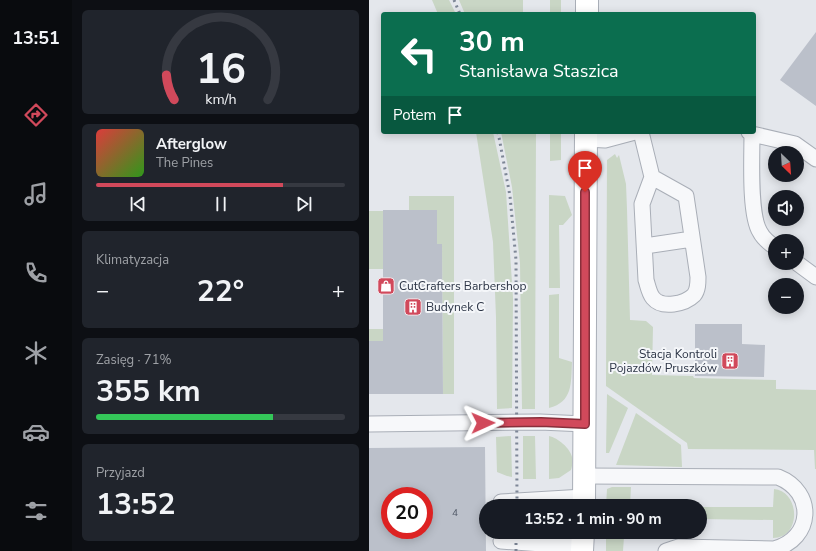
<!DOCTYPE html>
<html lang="pl">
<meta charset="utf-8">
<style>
:root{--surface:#171b24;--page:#20242c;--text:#f1f3f6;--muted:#9ea1a6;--line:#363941;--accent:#d1495b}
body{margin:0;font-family:"Nunito Sans",sans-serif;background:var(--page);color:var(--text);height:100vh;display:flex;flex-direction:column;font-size:15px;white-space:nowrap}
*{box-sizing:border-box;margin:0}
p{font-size:13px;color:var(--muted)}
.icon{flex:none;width:22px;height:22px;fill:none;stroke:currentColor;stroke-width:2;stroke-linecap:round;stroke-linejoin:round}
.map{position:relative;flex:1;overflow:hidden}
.panel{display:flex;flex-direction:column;gap:10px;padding:10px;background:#0d0f14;width:297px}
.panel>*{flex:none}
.top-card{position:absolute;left:12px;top:12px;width:375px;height:122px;border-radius:4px;box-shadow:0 2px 10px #0003;background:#0b6e4f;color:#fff;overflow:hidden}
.needle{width:26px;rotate:155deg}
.buttons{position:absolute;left:399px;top:146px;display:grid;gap:8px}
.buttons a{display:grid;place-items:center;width:36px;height:36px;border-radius:50%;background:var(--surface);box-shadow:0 2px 10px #0003;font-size:20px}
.speed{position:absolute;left:12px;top:487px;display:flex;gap:8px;font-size:20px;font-weight:700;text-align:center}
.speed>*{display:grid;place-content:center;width:52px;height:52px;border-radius:50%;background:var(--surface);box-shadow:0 2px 10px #0003;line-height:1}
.speed .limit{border:6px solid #d22;background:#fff;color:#111}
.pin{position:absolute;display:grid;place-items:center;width:34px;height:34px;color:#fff;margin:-41px -17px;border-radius:50% 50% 50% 0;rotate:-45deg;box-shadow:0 0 4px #0007}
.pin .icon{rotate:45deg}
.me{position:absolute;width:44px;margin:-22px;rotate:89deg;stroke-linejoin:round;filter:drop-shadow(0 0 3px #0008)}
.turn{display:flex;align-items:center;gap:14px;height:84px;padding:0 12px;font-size:18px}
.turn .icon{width:52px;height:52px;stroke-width:2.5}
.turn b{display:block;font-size:28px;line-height:34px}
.then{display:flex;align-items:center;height:38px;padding:0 12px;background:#0003;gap:8px;font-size:15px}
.big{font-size:30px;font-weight:700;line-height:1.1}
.panel .tile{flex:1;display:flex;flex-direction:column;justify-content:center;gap:6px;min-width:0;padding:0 14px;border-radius:6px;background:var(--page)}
.panel .dial{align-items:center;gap:0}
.dial svg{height:104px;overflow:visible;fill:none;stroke:var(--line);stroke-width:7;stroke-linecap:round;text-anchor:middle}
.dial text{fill:var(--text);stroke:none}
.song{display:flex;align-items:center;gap:12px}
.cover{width:48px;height:48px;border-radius:6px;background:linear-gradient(135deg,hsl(0 70% 55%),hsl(110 70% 35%))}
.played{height:4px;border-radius:2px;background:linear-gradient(90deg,var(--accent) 75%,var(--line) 75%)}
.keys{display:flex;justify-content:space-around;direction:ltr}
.heat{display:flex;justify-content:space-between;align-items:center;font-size:22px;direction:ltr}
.charge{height:6px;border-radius:3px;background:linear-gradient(90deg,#34c759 71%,var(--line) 0)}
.trip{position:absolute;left:110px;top:499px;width:228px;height:40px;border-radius:20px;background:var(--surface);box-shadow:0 2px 10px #0003;font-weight:700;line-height:40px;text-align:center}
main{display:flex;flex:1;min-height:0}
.menu{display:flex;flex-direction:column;width:72px;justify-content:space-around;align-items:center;background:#090b0e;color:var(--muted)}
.menu .icon{width:28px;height:28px}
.menu .current{color:var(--accent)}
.menu b{font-size:18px;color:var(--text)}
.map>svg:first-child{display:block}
</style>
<main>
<nav class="menu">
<b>13:51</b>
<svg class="icon current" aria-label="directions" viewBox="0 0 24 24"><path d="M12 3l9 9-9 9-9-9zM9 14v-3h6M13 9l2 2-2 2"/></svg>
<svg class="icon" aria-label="music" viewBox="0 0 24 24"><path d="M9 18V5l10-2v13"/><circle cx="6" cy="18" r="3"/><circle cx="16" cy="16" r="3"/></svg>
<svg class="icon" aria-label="phone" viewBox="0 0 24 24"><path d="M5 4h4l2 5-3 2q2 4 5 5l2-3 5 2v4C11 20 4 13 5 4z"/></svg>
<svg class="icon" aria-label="climate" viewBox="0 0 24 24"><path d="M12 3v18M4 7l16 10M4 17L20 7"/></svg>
<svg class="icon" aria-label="car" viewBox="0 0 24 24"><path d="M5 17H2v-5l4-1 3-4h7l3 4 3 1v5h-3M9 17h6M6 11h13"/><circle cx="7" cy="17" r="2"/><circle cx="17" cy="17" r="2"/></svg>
<svg class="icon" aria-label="filters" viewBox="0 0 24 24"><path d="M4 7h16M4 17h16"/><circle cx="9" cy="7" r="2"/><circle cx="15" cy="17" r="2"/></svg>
</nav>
<section class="panel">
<div class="tile dial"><svg viewBox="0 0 100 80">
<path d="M14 69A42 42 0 1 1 86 69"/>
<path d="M14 69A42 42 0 0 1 8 50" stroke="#d1495b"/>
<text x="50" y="56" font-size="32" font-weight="700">16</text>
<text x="50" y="72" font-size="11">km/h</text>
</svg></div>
<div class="tile">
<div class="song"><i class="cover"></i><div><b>Afterglow</b><p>The Pines</p></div></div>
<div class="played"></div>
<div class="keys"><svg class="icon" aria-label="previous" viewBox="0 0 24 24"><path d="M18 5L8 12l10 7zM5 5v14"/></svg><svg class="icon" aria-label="pause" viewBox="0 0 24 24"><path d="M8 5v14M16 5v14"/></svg><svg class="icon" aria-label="next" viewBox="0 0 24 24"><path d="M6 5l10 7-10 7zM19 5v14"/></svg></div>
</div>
<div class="tile"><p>Klimatyzacja</p>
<div class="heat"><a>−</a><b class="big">22°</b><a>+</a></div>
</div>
<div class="tile"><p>Zasięg · 71%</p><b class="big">355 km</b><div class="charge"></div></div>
<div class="tile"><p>Przyjazd</p><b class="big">13:52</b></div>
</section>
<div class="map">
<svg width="447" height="551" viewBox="0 0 447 551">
<rect width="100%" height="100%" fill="#e4e7ec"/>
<!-- green -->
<path fill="#c9d6c5" d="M63,0H80L87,14H69Z
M90,0H154V14H96Z
M181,0H192V14H181Z
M107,132H124L137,192L144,298L143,408L128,409L127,317L124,242Z
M132,132H167L166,409H153L151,263L143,187Z
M181,132H192V160L181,161Z
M246,154L248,158L250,155L257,184L258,209L261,320L277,321L284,327L283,375L324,376L325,378L407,380V389L447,390V469H446L445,450L319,449L318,443L237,386L238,160Z
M180,195L196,196L203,215L194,225H190L191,288H180Z
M40,196H85V394H74L73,244H68V211L40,210Z
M0,211H14V269H0Z
M190,294V358L203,362C202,383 204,402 180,408V295Z
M0,329H14V341H0Z
M238,394L259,408L240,453H237Z
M267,413L312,445L313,467L247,465Z
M142,436L143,476V477L138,476L128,472L127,437Z
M154,436H166L167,479H154Z
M180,436C189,438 201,448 203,457C204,461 203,467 202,470L190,478L180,479Z
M243,487H262L261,506H267H237L238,489Z
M405,489C431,491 433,538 404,538V520L331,519V507H404Z
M237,532H313V537H255L254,551H237Z"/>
<!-- building -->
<path fill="#bbc0ca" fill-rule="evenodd" d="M447,32V106L411,80Z
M14,210H68V244H73L74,394H0V341H14Z
M326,324H373V344L396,345L395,377L326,376Z
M116,447L117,551H0V448ZM21,496H55V530H21Z"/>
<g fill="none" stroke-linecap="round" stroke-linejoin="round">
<defs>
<path id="lane" d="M272,132L283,177L273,204L277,280C279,286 280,293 284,298C293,309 316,304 325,295C329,290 329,283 329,277L317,196L283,177
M380,132L383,134L426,144L447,159
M383,134C383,156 380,215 391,232C394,238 400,243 406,247
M217,139L236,140L266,132
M276,246L323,239
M428,263L447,277
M0,424L171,422L216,424
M215,476L409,477C447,492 444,539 405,549L309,547L297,551
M132,506V502L215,497
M132,541L214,547"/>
<path id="secondary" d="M218,14V0
M215,506L217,132
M213,551L214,532"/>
</defs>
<!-- lane casing -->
<use href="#lane" stroke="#a9aeb7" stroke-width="17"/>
<!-- secondary casing -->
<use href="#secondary" stroke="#a9aeb7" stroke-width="24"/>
<!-- lane -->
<use href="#lane" stroke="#f7f8fa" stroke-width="15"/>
<!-- secondary -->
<use href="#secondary" stroke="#fff" stroke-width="22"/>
<!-- rail -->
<path stroke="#7d8696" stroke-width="3" stroke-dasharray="2 4" stroke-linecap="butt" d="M85,0L91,14
M129,132L141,196L147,260L148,506
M147,551V532"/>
</g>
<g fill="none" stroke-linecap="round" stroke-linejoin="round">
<defs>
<path id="route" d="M114,423L172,422L216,424V192"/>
</defs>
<!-- route casing -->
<use href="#route" stroke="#882f3b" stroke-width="10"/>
<!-- route -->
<use href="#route" stroke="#d1495b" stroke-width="7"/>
</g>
<!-- icons -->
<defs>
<symbol id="shop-square" viewBox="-11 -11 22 22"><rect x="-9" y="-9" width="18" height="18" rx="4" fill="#d1495b" stroke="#f4f6f9"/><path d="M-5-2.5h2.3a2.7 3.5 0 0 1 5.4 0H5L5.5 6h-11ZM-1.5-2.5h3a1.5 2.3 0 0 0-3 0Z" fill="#fff"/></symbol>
<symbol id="building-square" viewBox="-11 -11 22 22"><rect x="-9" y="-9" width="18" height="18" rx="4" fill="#d1495b" stroke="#f4f6f9"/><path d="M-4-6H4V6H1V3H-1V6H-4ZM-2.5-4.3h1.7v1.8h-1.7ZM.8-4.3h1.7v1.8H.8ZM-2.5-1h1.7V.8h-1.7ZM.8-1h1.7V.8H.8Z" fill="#fff"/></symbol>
</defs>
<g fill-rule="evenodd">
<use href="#shop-square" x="7" y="276" width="20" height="20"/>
<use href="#building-square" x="34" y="297" width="20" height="20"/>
<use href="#building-square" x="351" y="351" width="20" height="20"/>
</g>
<g text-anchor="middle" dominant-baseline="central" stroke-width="4" stroke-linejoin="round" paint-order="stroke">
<!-- number labels -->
<g font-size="10" fill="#4f5766">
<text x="86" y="513">4</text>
</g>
<!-- poi labels -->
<g font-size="12" fill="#2b3445" stroke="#f4f6f9" text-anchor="start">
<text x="30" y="286">CutCrafters Barbershop</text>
<text x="57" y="307">Budynek C</text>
<text x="348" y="354" text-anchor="end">Stacja Kontroli<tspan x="348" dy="14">Pojazdów Pruszków</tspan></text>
</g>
</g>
</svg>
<div class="buttons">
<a><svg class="needle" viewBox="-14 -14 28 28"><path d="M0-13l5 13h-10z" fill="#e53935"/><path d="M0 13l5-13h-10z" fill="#9ea1a6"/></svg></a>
<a><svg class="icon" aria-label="sound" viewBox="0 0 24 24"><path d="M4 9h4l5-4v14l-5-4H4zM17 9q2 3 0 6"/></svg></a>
<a>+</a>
<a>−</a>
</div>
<div class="speed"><div class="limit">20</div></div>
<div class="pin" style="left:216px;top:192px;background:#d93025"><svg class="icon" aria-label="arrive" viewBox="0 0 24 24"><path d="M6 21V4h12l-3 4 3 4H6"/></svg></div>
<svg class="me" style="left:114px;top:423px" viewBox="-20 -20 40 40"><path d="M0-17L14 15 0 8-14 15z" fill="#d1495b" stroke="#fff" stroke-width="4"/></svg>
<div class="trip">13:52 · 1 min · 90 m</div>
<div class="top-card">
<div class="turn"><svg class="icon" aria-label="left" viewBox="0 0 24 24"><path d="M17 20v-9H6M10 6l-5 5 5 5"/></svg><div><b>30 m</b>Stanisława Staszica</div></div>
<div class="then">Potem<svg class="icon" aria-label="arrive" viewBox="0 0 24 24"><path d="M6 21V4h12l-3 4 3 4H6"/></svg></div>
</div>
</div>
</main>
